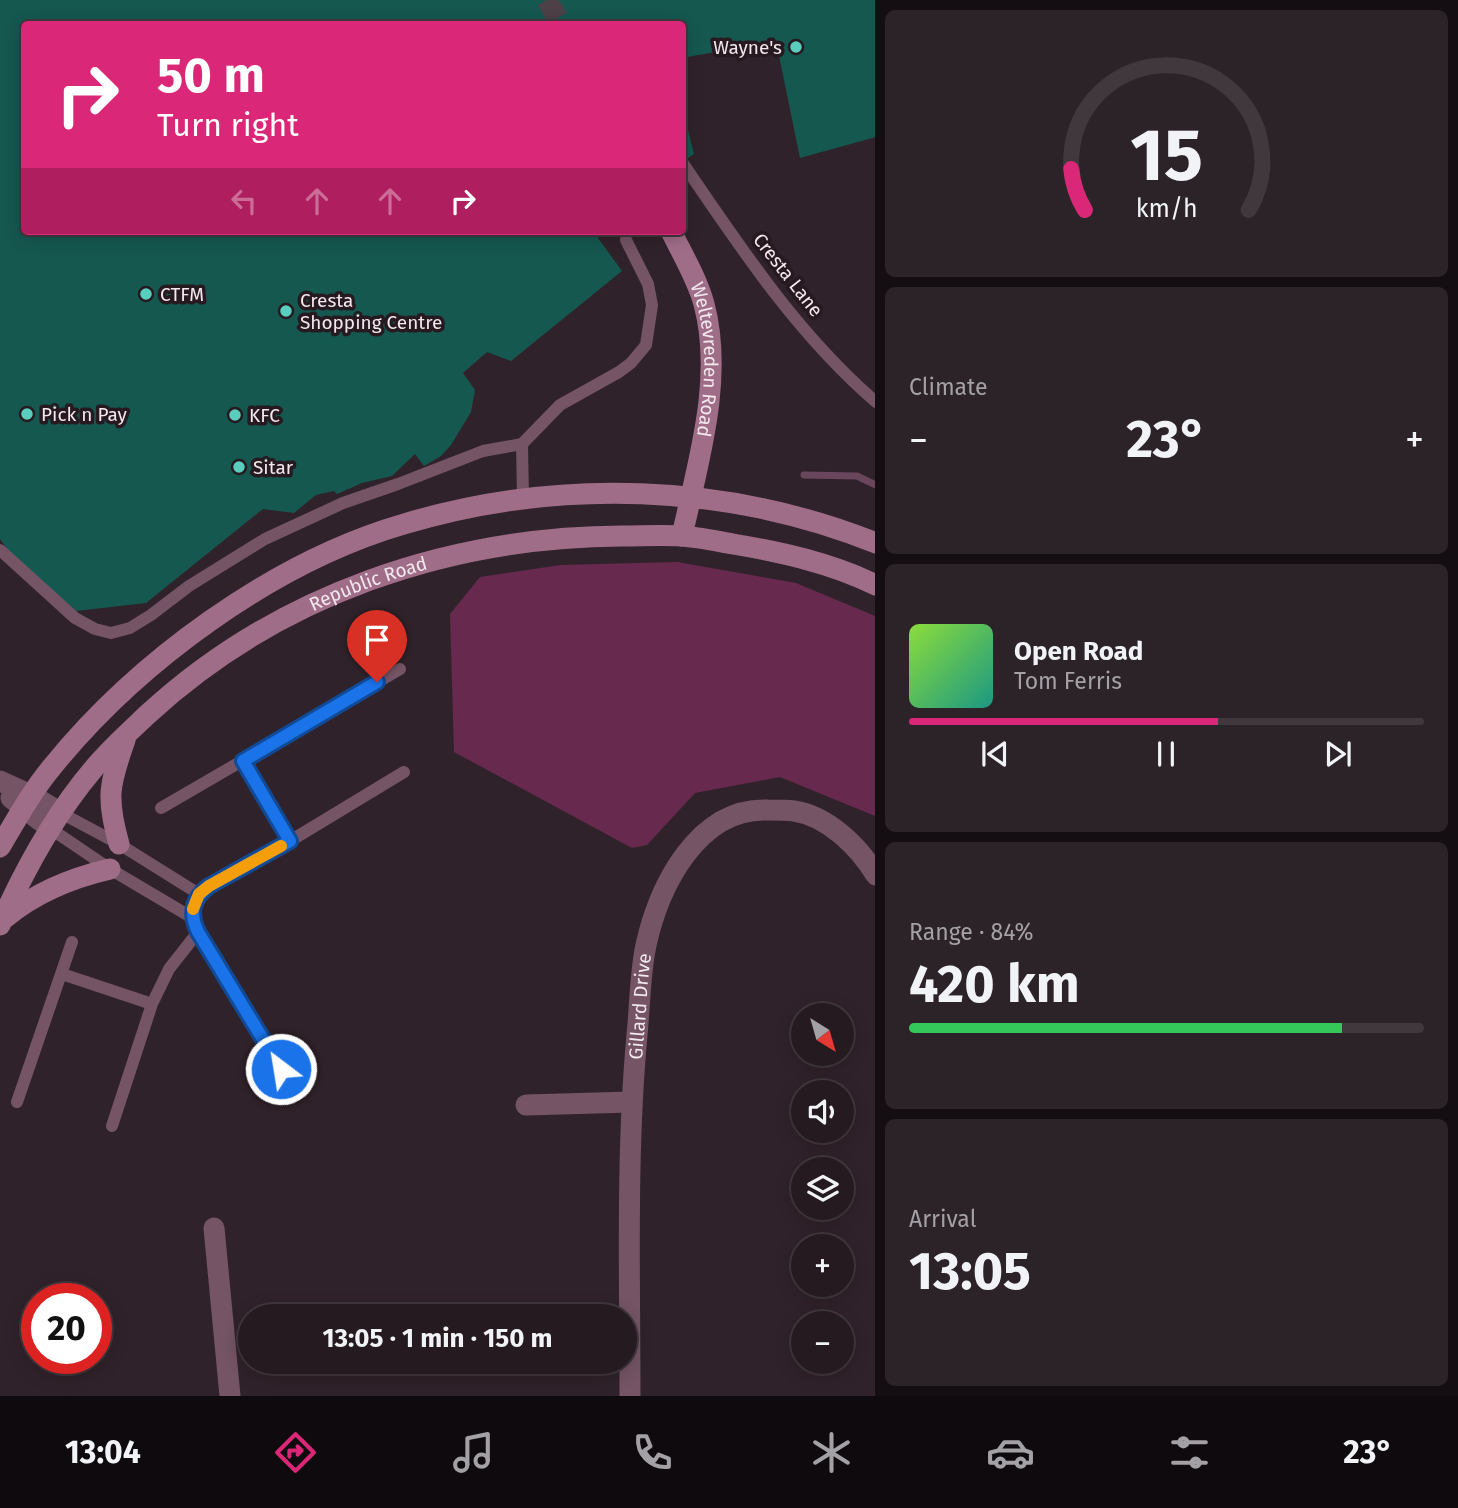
<!DOCTYPE html>
<meta charset="utf-8">
<style>
:root{--surface:#241a20;--page:#2c2329;--text:#f1f3f6;--muted:#a3a1a5;--line:#41383e;--accent:#db2777}
body{margin:0;font-family:"Fira Sans",sans-serif;background:var(--page);color:var(--text);height:100vh;display:flex;flex-direction:column;font-size:26px;white-space:nowrap}
*{box-sizing:border-box;margin:0}
p{font-size:23px;color:var(--muted)}
.icon{flex:none;width:38px;height:38px;fill:none;stroke:currentColor;stroke-width:2;stroke-linecap:round;stroke-linejoin:round}
.map{position:relative;flex:1;overflow:hidden}
.sheet{display:flex;flex-direction:column;gap:10px;padding:10px;background:#140e12;width:583px}
.sheet>*{flex:none}
.guide{position:absolute;left:21px;top:21px;width:665px;height:214px;border-radius:7px;box-shadow:0 4px 18px #0003,0 0 0 2px var(--line);background:#db2777;color:#fff;overflow:hidden}
.needle{width:46px;rotate:143deg}
.tools{position:absolute;left:791px;top:1003px;display:grid;gap:14px}
.tools a{display:grid;place-items:center;width:63px;height:63px;border-radius:50%;background:var(--surface);box-shadow:0 4px 18px #0003,0 0 0 2px var(--line);font-size:35px}
.speed{position:absolute;left:21px;top:1283px;display:flex;gap:14px;font-size:35px;font-weight:700;text-align:center}
.speed>*{display:grid;place-content:center;width:91px;height:91px;border-radius:50%;background:var(--surface);box-shadow:0 4px 18px #0003,0 0 0 2px var(--line);line-height:1}
.speed .limit{border:10px solid #d22;background:#fff;color:#111}
.pin{position:absolute;display:grid;place-items:center;width:60px;height:60px;color:#fff;margin:-72px -30px;border-radius:50% 50% 50% 0;rotate:-45deg;box-shadow:0 0 7px #0007}
.pin .icon{rotate:45deg}
.me{position:absolute;width:77px;margin:-38px;rotate:329deg;stroke-linejoin:round;filter:drop-shadow(0 0 5px #0008)}
.turn{display:flex;align-items:center;gap:24px;height:147px;padding:0 21px;font-size:32px}
.turn .icon{width:91px;height:91px;stroke-width:2.5}
.turn b{display:block;font-size:49px;line-height:60px}
.lanes{display:flex;align-items:center;height:66px;padding:0 21px;background:#0003;justify-content:center;gap:35px;direction:ltr}
.lanes .off{opacity:.35}
.big{font-size:52px;font-weight:700;line-height:1.1}
.sheet .card{flex:1;display:flex;flex-direction:column;justify-content:center;gap:10px;min-width:0;padding:0 24px;border-radius:10px;background:var(--page)}
.sheet .dial{align-items:center;gap:0}
.dial svg{height:182px;overflow:visible;fill:none;stroke:var(--line);stroke-width:7;stroke-linecap:round;text-anchor:middle}
.dial text{fill:var(--text);stroke:none}
.song{display:flex;align-items:center;gap:21px}
.cover{width:84px;height:84px;border-radius:10px;background:linear-gradient(135deg,hsl(90 70% 55%),hsl(170 70% 35%))}
.played{height:7px;border-radius:4px;background:linear-gradient(90deg,var(--accent) 60%,var(--line) 60%)}
.keys{display:flex;justify-content:space-around;direction:ltr}
.heat{display:flex;justify-content:space-between;align-items:center;font-size:38px;direction:ltr}
.charge{height:10px;border-radius:5px;background:linear-gradient(90deg,#34c759 84%,var(--line) 0)}
.trip{position:absolute;left:238px;top:1304px;width:399px;height:70px;border-radius:35px;background:var(--surface);box-shadow:0 4px 18px #0003,0 0 0 2px var(--line);font-weight:700;line-height:70px;text-align:center}
.tab-bar{display:flex;height:112px;justify-content:space-around;align-items:center;background:#0e0a0d;color:var(--muted)}
.tab-bar .icon{width:49px;height:49px}
.tab-bar .active{color:var(--accent)}
.tab-bar b{font-size:32px;color:var(--text)}
main{display:flex;flex:1;min-height:0}
.map>svg:first-child{display:block}
</style>
<main>
<div class="map">
<svg width="876" height="1396" viewBox="0 0 876 1396">
<rect width="100%" height="100%" fill="#30222a"/>
<!-- green -->
<path fill="#672a4e" d="M677,562L796,583L875,616V816L780,777L695,793L647,845L632,848L454,752L450,614L480,577L561,565Z"/>
<g fill="none" stroke-linecap="round" stroke-linejoin="round">
<!-- stream -->
<path stroke="#6a465d" stroke-width="7" d="M804,475L857,476L876,485"/>
</g>
<!-- building -->
<path fill="#155850" d="M0,0H876V137L800,158L776,41L682,58V24H24V231H593L622,271L511,361L487,352L463,373L475,390L471,412L451,445L441,456L424,466L415,454L392,476L362,483L337,494L334,491L316,495L294,513L263,509L146,603L76,611L11,554L0,539Z
M682,106L694,154L682,162Z"/>
<g fill="none" stroke-linecap="round" stroke-linejoin="round">
<!-- secondary-tunnel -->
<path stroke="#4d4047" stroke-width="21" stroke-dasharray="21 10" stroke-linecap="butt" d="M547,0L561,24"/>
<!-- lane -->
<path stroke="#745465" stroke-width="12" d="M682,162C740,247 797,334 876,402
M522,444L560,405L619,372L631,363L646,345L652,305L648,284L626,240
M0,550L75,618L95,629L111,633L130,628L151,615L189,586L265,539L343,503L398,484L483,451L522,444L523,498
M243,761L290,841
M161,808L400,669
M61,813L119,844L199,894
M51,829L110,869L191,917
M62,974L152,1004
M281,1069L198,932C189,911 191,900 209,886L290,841L404,772
M17,1102L72,942
M112,1126L152,1004L169,969L198,932"/>
<!-- street -->
<g stroke="#745465" stroke-width="21">
<path d="M0,781L31,795L61,813"/>
<path d="M11,798L51,829"/>
<path d="M526,1105L631,1102"/>
<path d="M214,1228L230,1396"/>
<path id="s1" d="M630,1396C630,1276 626,1154 637,1035C640,1005 640,973 646,945C659,886 698,807 768,810C776,810 786,810 794,811C828,816 859,847 876,875"/>
</g>
<!-- secondary -->
<g stroke="#a06d88" stroke-width="21">
<path id="s2" d="M671,231C682,254 697,278 704,304C724,379 698,462 682,536"/>
<path d="M119,844C106,798 109,785 125,740"/>
<path d="M0,847C16,820 32,791 52,767C137,662 273,562 404,524C558,478 726,483 876,543"/>
<path d="M5,918C36,892 71,878 110,869"/>
<path id="s3" d="M0,925C25,868 55,814 95,767C111,748 130,731 148,714C277,595 448,537 622,536C642,536 661,535 681,536C698,537 716,541 733,544C781,552 831,563 876,585"/>
</g>
</g>
<g fill="none" stroke-linecap="round" stroke-linejoin="round">
<defs>
<path id="route" d="M281,1069L198,932C189,913 192,899 209,886L290,841L243,761L377,682"/>
</defs>
<!-- route casing -->
<use href="#route" stroke="#114b97" stroke-width="18"/>
<!-- route -->
<use href="#route" stroke="#1a73e8" stroke-width="12"/>
<!-- slow -->
<path stroke="#f59e0b" stroke-width="12" d="M193,909L199,894L209,886L281,846"/>
</g>
<!-- markers -->
<g fill="#59cebe" stroke="#261920" stroke-width="2.5">
<circle cx="796" cy="47" r="7"/>
<circle cx="146" cy="294" r="7"/>
<circle cx="286" cy="311" r="7"/>
<circle cx="27" cy="414" r="7"/>
<circle cx="235" cy="415" r="7"/>
<circle cx="239" cy="467" r="7"/>
</g>
<g text-anchor="middle" dominant-baseline="central" stroke-width="7" stroke-linejoin="round" paint-order="stroke">
<!-- poi labels -->
<g font-size="19" fill="#f2e8ed" stroke="#261920" text-anchor="start">
<text x="782" y="47" text-anchor="end">Wayne's</text>
<text x="160" y="294">CTFM</text>
<text x="300" y="300">Cresta<tspan x="300" dy="22">Shopping Centre</tspan></text>
<text x="41" y="414">Pick n Pay</text>
<text x="249" y="415">KFC</text>
<text x="253" y="467">Sitar</text>
</g>
<!-- street labels -->
<g font-size="19" fill="#f2e8ed" stroke="#261920">
<text transform="translate(788 275) rotate(52)">Cresta Lane</text>
<text stroke="none"><textPath href="#s2" startOffset="136">Weltevreden Road</textPath></text>
<text stroke="none"><textPath href="#s3" startOffset="518">Republic Road</textPath></text>
<text stroke="none"><textPath href="#s1" startOffset="390">Gillard Drive</textPath></text>
</g>
</g>
</svg>
<div class="tools">
<a><svg class="needle" viewBox="-14 -14 28 28"><path d="M0-13l5 13h-10z" fill="#e53935"/><path d="M0 13l5-13h-10z" fill="#a3a1a5"/></svg></a>
<a><svg class="icon" aria-label="sound" viewBox="0 0 24 24"><path d="M4 9h4l5-4v14l-5-4H4zM17 9q2 3 0 6"/></svg></a>
<a><svg class="icon" aria-label="layers" viewBox="0 0 24 24"><path d="M12 4l9 5-9 5-9-5zM3 14l9 5 9-5"/></svg></a>
<a>+</a>
<a>−</a>
</div>
<div class="speed"><div class="limit">20</div></div>
<div class="pin" style="left:377px;top:682px;background:#d93025"><svg class="icon" aria-label="arrive" viewBox="0 0 24 24"><path d="M6 21V4h12l-3 4 3 4H6"/></svg></div>
<svg class="me" style="left:281px;top:1069px" viewBox="-20 -20 40 40"><circle r="17" fill="#1a73e8" stroke="#fff" stroke-width="3"/><path d="M0-11L8 9 0 5-8 9z" fill="#fff"/></svg>
<div class="trip">13:05 · 1 min · 150 m</div>
<div class="guide">
<div class="turn"><svg class="icon" aria-label="right" viewBox="0 0 24 24"><path d="M7 20v-9h11M14 6l5 5-5 5"/></svg><div><b>50 m</b>Turn right</div></div>
<div class="lanes"><svg class="icon off" aria-label="left" viewBox="0 0 24 24"><path d="M17 20v-9H6M10 6l-5 5 5 5"/></svg><svg class="icon off" aria-label="ahead" viewBox="0 0 24 24"><path d="M12 20V5M6 11l6-6 6 6"/></svg><svg class="icon off" aria-label="ahead" viewBox="0 0 24 24"><path d="M12 20V5M6 11l6-6 6 6"/></svg><svg class="icon" aria-label="right" viewBox="0 0 24 24"><path d="M7 20v-9h11M14 6l5 5-5 5"/></svg></div>
</div>
</div>
<section class="sheet">
<div class="card dial"><svg viewBox="0 0 100 80">
<path d="M14 69A42 42 0 1 1 86 69"/>
<path d="M14 69A42 42 0 0 1 8 51" stroke="#db2777"/>
<text x="50" y="56" font-size="32" font-weight="700">15</text>
<text x="50" y="72" font-size="11">km/h</text>
</svg></div>
<div class="card"><p>Climate</p>
<div class="heat"><a>−</a><b class="big">23°</b><a>+</a></div>
</div>
<div class="card">
<div class="song"><i class="cover"></i><div><b>Open Road</b><p>Tom Ferris</p></div></div>
<div class="played"></div>
<div class="keys"><svg class="icon" aria-label="previous" viewBox="0 0 24 24"><path d="M18 5L8 12l10 7zM5 5v14"/></svg><svg class="icon" aria-label="pause" viewBox="0 0 24 24"><path d="M8 5v14M16 5v14"/></svg><svg class="icon" aria-label="next" viewBox="0 0 24 24"><path d="M6 5l10 7-10 7zM19 5v14"/></svg></div>
</div>
<div class="card"><p>Range · 84%</p><b class="big">420 km</b><div class="charge"></div></div>
<div class="card"><p>Arrival</p><b class="big">13:05</b></div>
</section>
</main>
<nav class="tab-bar">
<b>13:04</b>
<svg class="icon active" aria-label="directions" viewBox="0 0 24 24"><path d="M12 3l9 9-9 9-9-9zM9 14v-3h6M13 9l2 2-2 2"/></svg>
<svg class="icon" aria-label="music" viewBox="0 0 24 24"><path d="M9 18V5l10-2v13"/><circle cx="6" cy="18" r="3"/><circle cx="16" cy="16" r="3"/></svg>
<svg class="icon" aria-label="phone" viewBox="0 0 24 24"><path d="M5 4h4l2 5-3 2q2 4 5 5l2-3 5 2v4C11 20 4 13 5 4z"/></svg>
<svg class="icon" aria-label="climate" viewBox="0 0 24 24"><path d="M12 3v18M4 7l16 10M4 17L20 7"/></svg>
<svg class="icon" aria-label="car" viewBox="0 0 24 24"><path d="M5 17H2v-5l4-1 3-4h7l3 4 3 1v5h-3M9 17h6M6 11h13"/><circle cx="7" cy="17" r="2"/><circle cx="17" cy="17" r="2"/></svg>
<svg class="icon" aria-label="filters" viewBox="0 0 24 24"><path d="M4 7h16M4 17h16"/><circle cx="9" cy="7" r="2"/><circle cx="15" cy="17" r="2"/></svg>
<b>23°</b>
</nav>
